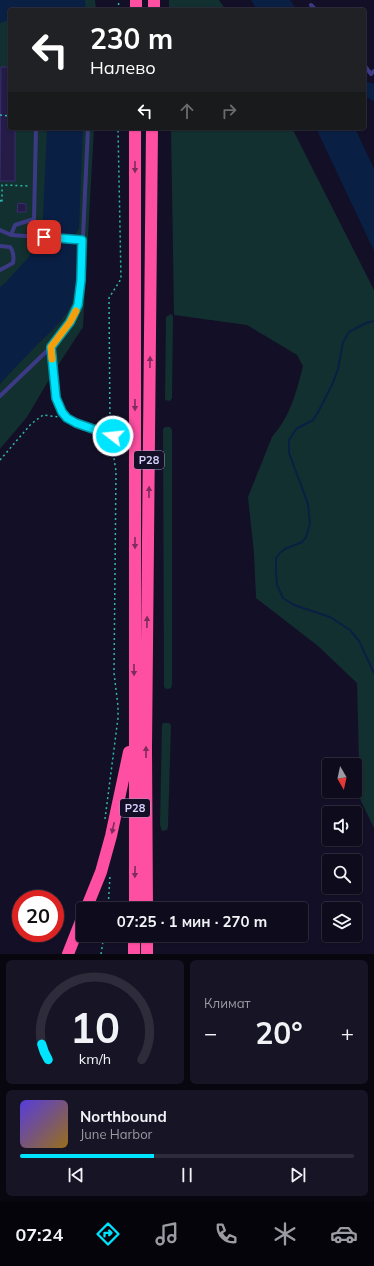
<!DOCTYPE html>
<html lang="ru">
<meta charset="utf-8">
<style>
:root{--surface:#0e0b1c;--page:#171425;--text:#f1f3f6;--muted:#9b9ba3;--line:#2e2b3b;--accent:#00e5ff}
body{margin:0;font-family:Mulish,sans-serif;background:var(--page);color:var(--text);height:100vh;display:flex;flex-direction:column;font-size:15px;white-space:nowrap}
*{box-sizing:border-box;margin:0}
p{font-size:13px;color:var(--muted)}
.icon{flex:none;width:22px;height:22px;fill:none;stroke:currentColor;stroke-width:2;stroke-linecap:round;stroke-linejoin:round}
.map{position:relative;height:954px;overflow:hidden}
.panel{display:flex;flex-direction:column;gap:6px;padding:6px;background:#08060f;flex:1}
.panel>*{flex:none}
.top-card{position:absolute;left:8px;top:8px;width:358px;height:122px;border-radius:4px;box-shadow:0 1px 3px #0004,0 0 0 1px var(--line);background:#202124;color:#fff;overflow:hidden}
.needle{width:26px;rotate:171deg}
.fabs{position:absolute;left:322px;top:758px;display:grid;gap:8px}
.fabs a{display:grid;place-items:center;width:40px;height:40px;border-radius:4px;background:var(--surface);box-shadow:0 1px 3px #0004,0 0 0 1px var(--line);font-size:20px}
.speed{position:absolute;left:12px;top:890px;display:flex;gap:8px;font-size:20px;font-weight:700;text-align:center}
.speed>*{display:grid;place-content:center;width:52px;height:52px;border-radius:50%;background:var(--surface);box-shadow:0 1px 3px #0004,0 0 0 1px var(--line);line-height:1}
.speed .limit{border:6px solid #d22;background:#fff;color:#111}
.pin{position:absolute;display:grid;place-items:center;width:34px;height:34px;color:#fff;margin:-17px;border-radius:8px;box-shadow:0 2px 6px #0006}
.me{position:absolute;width:44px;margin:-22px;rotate:286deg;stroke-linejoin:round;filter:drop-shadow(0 0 3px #0008)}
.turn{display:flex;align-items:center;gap:14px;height:84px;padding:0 16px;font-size:18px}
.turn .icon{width:52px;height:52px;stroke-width:2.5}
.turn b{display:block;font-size:28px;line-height:34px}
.lanes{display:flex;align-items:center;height:38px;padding:0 16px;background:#0003;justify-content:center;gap:20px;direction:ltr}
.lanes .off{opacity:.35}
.big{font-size:30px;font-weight:700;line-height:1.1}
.panel .card{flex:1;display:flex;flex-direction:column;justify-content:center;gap:6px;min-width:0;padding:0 14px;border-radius:6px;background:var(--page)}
.panel .dial{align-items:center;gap:0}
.dial svg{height:104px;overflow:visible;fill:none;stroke:var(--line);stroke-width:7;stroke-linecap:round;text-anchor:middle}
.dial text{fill:var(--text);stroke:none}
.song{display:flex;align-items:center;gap:12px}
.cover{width:48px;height:48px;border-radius:6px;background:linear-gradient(135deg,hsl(250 70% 55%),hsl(40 70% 35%))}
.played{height:4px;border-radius:2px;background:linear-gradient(90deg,var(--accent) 40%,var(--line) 40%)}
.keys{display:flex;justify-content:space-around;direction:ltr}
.heat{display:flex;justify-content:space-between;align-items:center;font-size:22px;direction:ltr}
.panel .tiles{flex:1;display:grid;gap:6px;grid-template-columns:1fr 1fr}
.card:last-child{grid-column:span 2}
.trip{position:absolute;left:76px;top:902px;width:232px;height:40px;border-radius:4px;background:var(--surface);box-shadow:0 1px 3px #0004,0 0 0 1px var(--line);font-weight:700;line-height:40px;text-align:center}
.menu{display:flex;height:64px;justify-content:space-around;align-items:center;background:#06040b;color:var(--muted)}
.menu .icon{width:28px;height:28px}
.menu .selected{color:var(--accent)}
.menu b{font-size:18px;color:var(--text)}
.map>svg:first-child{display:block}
</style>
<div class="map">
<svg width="374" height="954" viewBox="0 0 374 954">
<rect width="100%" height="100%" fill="#130f26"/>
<!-- green -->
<path fill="#12302f" d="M0,0H95L96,10H10V128H94L83,327L53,373L27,417L0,449Z
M169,0H219L226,10H169Z
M171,128H292L374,290V828L360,799L357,683L318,646L256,598L254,553L248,497L272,437C291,415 296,393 303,366L297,355L247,325L174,315Z
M171,314L173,316V318L172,398L170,401L165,400L166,317Z
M165,427H170L172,430V685L171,688C168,690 166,689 164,687L163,429Z
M163,723H169L171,725L168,827L167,830L162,831L160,825L162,725Z"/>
<!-- water -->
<path fill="#0a1f44" d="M0,0H85L86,10H10V20L0,23Z
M251,0H290L297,10H257Z
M364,81L374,84V101L364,96Z
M47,128H83L79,228C72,240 76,241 78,252C79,262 76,287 73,298C69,317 50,332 36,346C24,358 12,371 0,384V287L5,283L28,258L39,241L43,218Z
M316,128H355L374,169V251Z"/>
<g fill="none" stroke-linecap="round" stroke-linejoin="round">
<!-- stream -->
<path stroke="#0a1f44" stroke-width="2" d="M374,321L366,323L349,332L343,342L338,369L332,385L317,414L313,420L296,429L289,440V453L301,485L308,504L310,524L306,537L302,542L285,549L280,553L276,558V572L277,585L283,598L294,605L330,617L350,630L359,641L374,673"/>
</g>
<!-- building -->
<path fill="#241b47" stroke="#3b2d73" d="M1,67H10V128H15V181H0Z
M18,203L26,204V212H17Z"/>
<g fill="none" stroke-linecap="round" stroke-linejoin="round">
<!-- path -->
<path stroke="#2fb8b0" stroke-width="1.5" stroke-dasharray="2 3" stroke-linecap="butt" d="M118,10L119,0
M0,115L10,116
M0,200L2,203V185L30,186
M110,429L109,298L121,279L118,128
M0,460L31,424L43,415L59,417
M105,819L118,718V706L114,673L116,471L111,440
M108,909L110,876
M101,954L104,935"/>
<!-- lane -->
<path stroke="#3d3a85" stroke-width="4" d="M311,5L316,10
M364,65L371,74L374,71
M88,128L81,280L78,305L70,322L51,347L55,398L61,412L67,418L76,423L110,435L134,434
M0,230L11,235L83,240
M11,235L15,225L34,219L36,128
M0,246L10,247C14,252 14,257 13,263L0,270
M0,396L51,347"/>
<!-- highway -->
<path stroke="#ff4fa3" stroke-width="12" d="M136,10V0
M154,10V0
M86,909L101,872L111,836L129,752
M135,909V128
M147,909L146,748L152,128
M68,954L83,916
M134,954V935
M147,954V935"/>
</g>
<!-- one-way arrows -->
<defs><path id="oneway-solid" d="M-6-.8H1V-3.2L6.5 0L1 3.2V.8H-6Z"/></defs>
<g fill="#7d2c5e">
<use href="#oneway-solid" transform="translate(135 167) rotate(90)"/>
<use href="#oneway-solid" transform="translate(150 362) rotate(-89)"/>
<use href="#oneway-solid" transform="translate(135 405) rotate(90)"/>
<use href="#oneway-solid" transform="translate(149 492) rotate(-89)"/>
<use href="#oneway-solid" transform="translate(135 543) rotate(90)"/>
<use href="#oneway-solid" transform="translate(147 622) rotate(-89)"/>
<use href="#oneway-solid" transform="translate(134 670) rotate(90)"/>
<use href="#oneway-solid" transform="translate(146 752) rotate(-90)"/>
<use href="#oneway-solid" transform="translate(113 828) rotate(102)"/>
<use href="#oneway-solid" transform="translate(135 872) rotate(91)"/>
</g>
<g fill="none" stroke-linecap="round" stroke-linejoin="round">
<defs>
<path id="route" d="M44,237L82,240L81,280L78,305L70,322L51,347L56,398L62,412L67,418L76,423L113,436"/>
</defs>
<!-- route casing -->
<use href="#route" stroke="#0095a6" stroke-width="10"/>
<!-- route -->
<use href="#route" stroke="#00e5ff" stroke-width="7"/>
<!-- slow -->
<path stroke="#f59e0b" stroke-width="7" d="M52,359L51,347L70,322L76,311"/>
</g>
<g text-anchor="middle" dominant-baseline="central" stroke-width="4" stroke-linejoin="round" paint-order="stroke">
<!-- shield labels -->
<g fill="#130f26" stroke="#9e99be" stroke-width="1">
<rect x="134" y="451" width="30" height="18" rx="3"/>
<rect x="120" y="799" width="30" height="18" rx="3"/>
</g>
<g font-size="11" font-weight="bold" fill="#d9d4ff">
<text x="149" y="460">Р28</text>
<text x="135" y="808">Р28</text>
</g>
</g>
</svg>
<div class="fabs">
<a><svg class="needle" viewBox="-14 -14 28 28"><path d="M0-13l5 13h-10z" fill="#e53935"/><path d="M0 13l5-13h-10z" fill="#9b9ba3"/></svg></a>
<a><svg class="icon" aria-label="sound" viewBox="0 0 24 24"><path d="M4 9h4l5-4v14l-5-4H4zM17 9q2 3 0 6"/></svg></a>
<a><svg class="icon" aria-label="search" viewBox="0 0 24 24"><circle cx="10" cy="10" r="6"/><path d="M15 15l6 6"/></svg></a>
<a><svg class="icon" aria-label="layers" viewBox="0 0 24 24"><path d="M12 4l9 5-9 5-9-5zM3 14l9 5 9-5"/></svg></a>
</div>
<div class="speed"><div class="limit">20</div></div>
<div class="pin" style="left:44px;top:237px;background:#d93025"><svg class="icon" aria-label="arrive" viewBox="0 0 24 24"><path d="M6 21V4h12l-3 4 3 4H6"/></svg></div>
<svg class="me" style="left:113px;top:436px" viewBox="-20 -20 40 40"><circle r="17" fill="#00e5ff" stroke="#fff" stroke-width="3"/><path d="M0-11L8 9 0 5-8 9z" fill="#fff"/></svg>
<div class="trip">07:25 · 1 мин · 270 m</div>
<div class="top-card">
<div class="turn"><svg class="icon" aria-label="left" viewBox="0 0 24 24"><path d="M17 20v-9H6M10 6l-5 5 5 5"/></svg><div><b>230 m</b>Налево</div></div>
<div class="lanes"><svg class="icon" aria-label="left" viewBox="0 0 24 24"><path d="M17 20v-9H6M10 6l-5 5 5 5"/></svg><svg class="icon off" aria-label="ahead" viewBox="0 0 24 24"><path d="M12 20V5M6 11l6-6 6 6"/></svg><svg class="icon off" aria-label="right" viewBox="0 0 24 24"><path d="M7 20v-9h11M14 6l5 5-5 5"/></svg></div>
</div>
</div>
<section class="panel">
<div class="tiles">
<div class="card dial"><svg viewBox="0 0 100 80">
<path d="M14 69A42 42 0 1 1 86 69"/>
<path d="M14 69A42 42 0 0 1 9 57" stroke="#00e5ff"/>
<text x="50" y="56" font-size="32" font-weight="700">10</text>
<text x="50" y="72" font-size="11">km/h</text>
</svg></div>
<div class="card"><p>Климат</p>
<div class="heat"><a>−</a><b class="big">20°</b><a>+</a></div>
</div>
<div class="card">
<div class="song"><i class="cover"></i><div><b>Northbound</b><p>June Harbor</p></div></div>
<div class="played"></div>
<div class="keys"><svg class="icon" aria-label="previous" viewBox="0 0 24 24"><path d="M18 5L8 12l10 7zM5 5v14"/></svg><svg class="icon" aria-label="pause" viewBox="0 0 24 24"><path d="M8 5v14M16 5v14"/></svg><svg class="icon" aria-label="next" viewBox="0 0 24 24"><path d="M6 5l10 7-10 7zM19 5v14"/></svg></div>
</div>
</div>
</section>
<nav class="menu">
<b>07:24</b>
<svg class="icon selected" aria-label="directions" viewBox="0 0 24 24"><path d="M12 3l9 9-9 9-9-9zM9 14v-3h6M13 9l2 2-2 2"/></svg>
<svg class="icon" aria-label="music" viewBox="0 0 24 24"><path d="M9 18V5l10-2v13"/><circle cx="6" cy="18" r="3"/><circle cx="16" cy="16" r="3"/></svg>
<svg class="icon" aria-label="phone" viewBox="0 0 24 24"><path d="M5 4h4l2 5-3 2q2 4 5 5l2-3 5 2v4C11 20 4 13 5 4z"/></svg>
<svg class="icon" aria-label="climate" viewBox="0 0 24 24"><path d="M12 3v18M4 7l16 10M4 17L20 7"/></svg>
<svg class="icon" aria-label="car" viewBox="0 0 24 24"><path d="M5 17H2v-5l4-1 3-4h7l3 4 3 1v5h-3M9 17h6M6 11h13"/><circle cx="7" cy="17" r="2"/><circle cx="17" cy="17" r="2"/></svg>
</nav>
